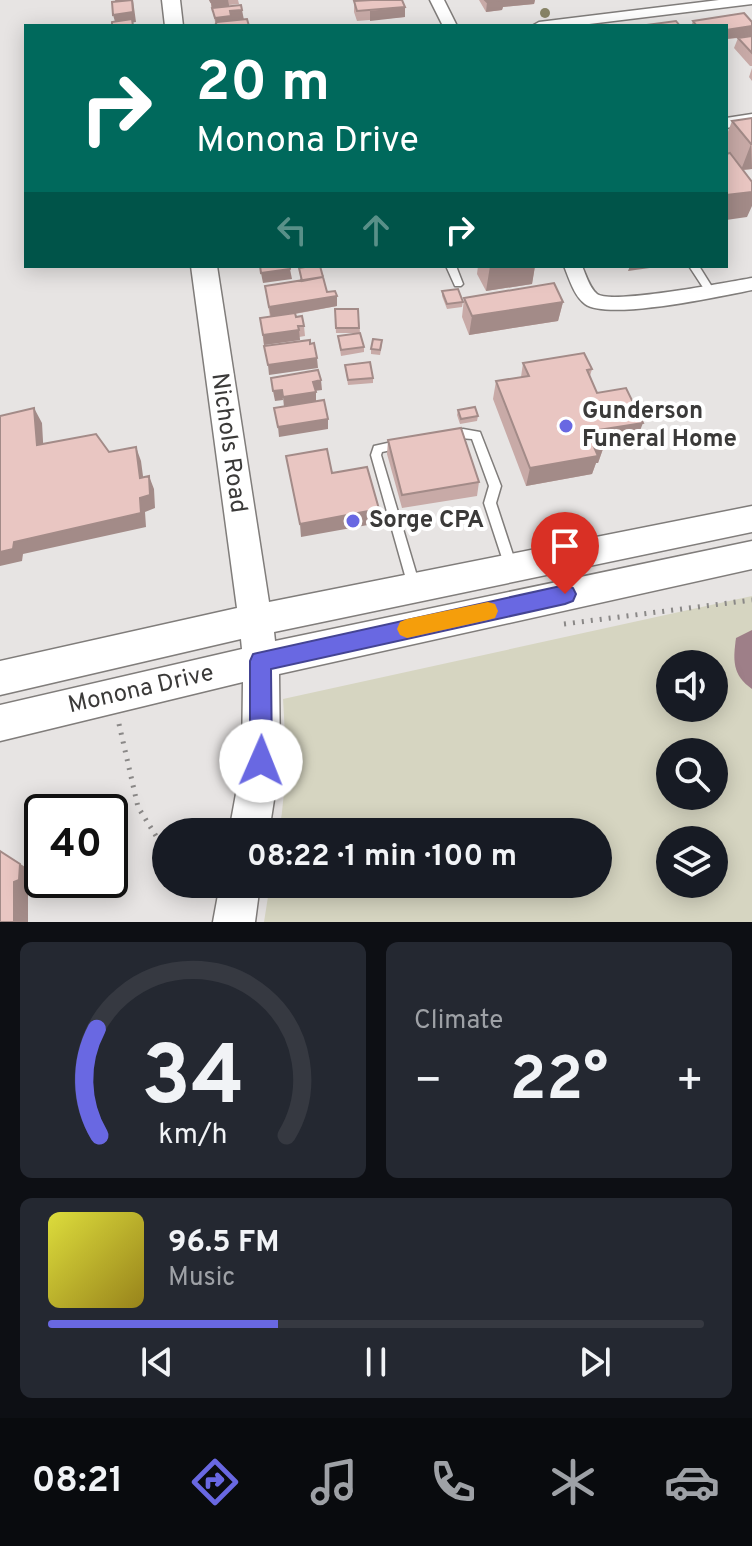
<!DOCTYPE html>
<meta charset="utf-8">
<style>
:root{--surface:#171b24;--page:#242831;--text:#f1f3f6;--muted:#9ea1a6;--line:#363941;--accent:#6968e2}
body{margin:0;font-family:Overpass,sans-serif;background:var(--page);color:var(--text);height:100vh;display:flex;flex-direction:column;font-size:30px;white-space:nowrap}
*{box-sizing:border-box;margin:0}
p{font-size:26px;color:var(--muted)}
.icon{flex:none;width:44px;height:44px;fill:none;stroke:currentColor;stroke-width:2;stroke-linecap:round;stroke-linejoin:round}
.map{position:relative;height:922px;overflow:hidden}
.drawer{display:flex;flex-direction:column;gap:20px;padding:20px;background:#0d0f14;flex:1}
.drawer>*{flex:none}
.top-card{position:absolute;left:24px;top:24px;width:704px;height:244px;border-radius:0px;box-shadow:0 4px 20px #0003;background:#00695c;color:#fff;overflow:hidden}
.buttons{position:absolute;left:656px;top:650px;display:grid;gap:16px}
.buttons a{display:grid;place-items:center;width:72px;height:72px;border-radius:50%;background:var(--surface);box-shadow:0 4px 20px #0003;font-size:40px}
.speed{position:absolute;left:24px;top:794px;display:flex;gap:16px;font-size:40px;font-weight:700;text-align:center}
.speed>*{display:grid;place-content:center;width:104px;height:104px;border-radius:50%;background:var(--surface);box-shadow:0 4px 20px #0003;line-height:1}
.speed .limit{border:4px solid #111;border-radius:12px;background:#fff;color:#111}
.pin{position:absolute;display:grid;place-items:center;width:68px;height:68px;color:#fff;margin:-82px -34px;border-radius:50% 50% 50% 0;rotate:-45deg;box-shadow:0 0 8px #0007}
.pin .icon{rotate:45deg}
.me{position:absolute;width:88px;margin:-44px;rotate:1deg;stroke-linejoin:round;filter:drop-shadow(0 0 6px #0008)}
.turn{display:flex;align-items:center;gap:28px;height:168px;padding:0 40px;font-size:36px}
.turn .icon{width:104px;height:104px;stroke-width:2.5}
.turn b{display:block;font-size:56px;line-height:68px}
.lanes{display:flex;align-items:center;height:76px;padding:0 40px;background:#0003;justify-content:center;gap:40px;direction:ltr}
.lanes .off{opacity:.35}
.big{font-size:60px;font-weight:700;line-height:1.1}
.drawer .widget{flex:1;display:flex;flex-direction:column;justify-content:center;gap:12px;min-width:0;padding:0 28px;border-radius:12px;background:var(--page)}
.drawer .dial{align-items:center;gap:0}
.dial svg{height:208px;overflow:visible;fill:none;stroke:var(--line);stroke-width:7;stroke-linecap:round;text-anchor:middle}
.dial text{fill:var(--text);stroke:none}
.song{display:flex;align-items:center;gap:24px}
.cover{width:96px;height:96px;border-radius:12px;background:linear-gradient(135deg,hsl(60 70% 55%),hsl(50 70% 35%))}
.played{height:8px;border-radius:4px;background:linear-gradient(90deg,var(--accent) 35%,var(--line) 35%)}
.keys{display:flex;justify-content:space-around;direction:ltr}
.heat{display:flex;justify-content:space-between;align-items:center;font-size:44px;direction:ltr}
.drawer .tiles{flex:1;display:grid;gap:20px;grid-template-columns:1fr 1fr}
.widget:last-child{grid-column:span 2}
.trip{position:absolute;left:152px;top:818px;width:460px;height:80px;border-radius:40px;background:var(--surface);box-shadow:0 4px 20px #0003;font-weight:700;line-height:80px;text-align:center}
.menu{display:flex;height:128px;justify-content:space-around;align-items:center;background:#090b0e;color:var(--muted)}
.menu .icon{width:56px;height:56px}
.menu .on{color:var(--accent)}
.menu b{font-size:36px;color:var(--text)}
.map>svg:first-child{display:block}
</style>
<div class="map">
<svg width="752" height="922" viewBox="0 0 752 922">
<rect width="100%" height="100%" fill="#e7e4e3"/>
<!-- green -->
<path fill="#d6d5c1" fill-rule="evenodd" d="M752,596V922H264L270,884H598V832H279C287,787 286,745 283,699ZM670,664H714V708H670ZM670,752H714V796H670ZM670,840H714V884H670Z"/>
<!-- water -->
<path fill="#9e7f88" d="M752,630V689C732,675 733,660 736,638Z"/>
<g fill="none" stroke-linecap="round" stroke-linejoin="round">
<defs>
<path id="lane" d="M446,266H456L463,284L461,286H455Z
M689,266H699L714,290L712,292H706Z
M463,429L480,432L501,486L496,503L517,567L515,571L511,572L507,571L505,567L484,503L489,486L472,439C463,437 454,441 446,438L445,435L446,432Z
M401,440L405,441L406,444L405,447L382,452L381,455L420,586L418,590L414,591L410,590L408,586L371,455L374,446Z"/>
<path id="street" d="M430,0H444L457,26H443Z
M719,0H752V4L573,26H532L539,22Z
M752,114V124L726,128V118Z
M564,266H582C586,275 589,287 597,294C612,305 728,282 752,278V290C721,296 608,321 585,304C574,296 569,278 564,266Z"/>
<path id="secondary" d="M162,0H180L183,26H165Z
M191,266H217L269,602L752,506V532L274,632L275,641L752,541V569L279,674L280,761L269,832H229L242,761L243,682L0,741V705L242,649L241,639L0,695V661L237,608Z
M220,884H260L255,922H213Z"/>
</defs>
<!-- lane casing -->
<use href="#lane" stroke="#807d7b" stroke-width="3"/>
<!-- street casing -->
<use href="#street" stroke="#807d7b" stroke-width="3"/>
<!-- secondary casing -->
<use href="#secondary" stroke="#807d7b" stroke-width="3"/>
<!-- path -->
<path stroke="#8a8887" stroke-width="5" stroke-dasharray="2 7" stroke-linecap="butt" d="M564,624L752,600
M119,724L138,807L166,852
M185,884L193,895"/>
<!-- lane -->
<use href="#lane" fill="#fff" fill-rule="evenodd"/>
<!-- street -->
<use href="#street" fill="#fff" fill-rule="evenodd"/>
<!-- secondary -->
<use href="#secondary" fill="#fff" fill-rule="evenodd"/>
</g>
<!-- trees -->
<circle fill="#888466" cx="545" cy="13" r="5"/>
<!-- wall -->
<path fill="#c8aaa7" d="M210,0H238L239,4L229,5L216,26Z
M479,0H535L534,4L503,7L502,10L486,12Z
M354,1L405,7V17L357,21L354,12Z
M693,21L752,22V66H750L734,48L738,38L726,39V26H691Z
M752,68V81L749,77Z
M752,118V169L743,170L747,217L726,152V137L732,121Z
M478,266H535L532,284L486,291L477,274Z
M299,268L327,292L337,296V306L295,314L296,317L304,326L305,336L299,337L300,340L264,345L260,318L270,317L265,286L301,281Z
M442,291L463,302L462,307L447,309L442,296Z
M464,298L563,302L558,321L469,335L462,317Z
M335,309H358L360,333H336Z
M338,336L364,347V352L341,356Z
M382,345L380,355L371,354V349Z
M523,363L592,369L590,376L597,393L636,441L604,446L598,463H596L592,474L526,486L493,399L496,381L521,377Z
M345,365L373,378V383L348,385Z
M458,410L478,416L477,421L460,424L457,415Z
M388,440L479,482L477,496L402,508L387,454Z"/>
<!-- shaded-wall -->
<path fill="#a38b88" d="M115,0H133L136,22L116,25L113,15L116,4Z
M228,0L230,10L212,8V12L211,2Z
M501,0H535L534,4L503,7L502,10L486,12L487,2Z
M405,7V17L370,21V11Z
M242,10L244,20L216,26L215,18L230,11Z
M752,26V36L726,39V30Z
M751,144L752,169L741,170Z
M752,192V206L747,217L726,220V195Z
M490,266H535L532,284L486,291Z
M630,266H664L628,271Z
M290,269L292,279L263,283L261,273Z
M337,296V306L271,318L269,307Z
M563,302L558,321L469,335L472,316Z
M299,330L300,340L264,345L263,335Z
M317,358L318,368L269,375L268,365Z
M321,380L322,390L314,391L313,382Z
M282,390L283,400L275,401L273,391Z
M316,392V401L284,407L283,397Z
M34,408L42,423L44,459L37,445Z
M328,419V429L279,437L278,427Z
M643,423L636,441L604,446L598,463H596L592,474L526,486L530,468L598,430Z
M136,447L141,461L145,491L140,478Z
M149,476L154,489L155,508L145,512L146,527L23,554L22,561L0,566V552L14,542L140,498Z
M379,509V523L301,537L300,524Z
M0,851L33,872V888L28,890V922H14Z"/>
<!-- building -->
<path fill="#e9c6c2" stroke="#a38b88" stroke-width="2" d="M132,0L133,12L113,15L112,2Z
M210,0H228L211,2Z
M372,0H402L405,7L357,11L354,1Z
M485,0H503L487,2Z
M241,5L242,10L230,11L231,16L215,18L212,8Z
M744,13L752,22V26L726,30V26H697L693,21Z
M132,19L133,26H112V22Z
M247,19L249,26H216L215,25L217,22Z
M676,21L680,26H639Z
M752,36V53L738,38Z
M752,118V144H751L732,121Z
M730,153L752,182V192L726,195V154Z
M260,266H290V269L261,273Z
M311,266H320L323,277L302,281L299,268Z
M323,277L327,292L335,291L337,296L269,307L265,286Z
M554,283L563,302L472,316L464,298Z
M458,289L463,302L447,304L442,291Z
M335,309H358L359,328H336Z
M295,313L296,317L302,316L304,326H298L299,330L263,335L260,318Z
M360,333L364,347L341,350L338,336Z
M373,339L382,340L380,350L371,349Z
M310,340V344L314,343L317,358L268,365L264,346Z
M584,353L592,369L587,370L597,393L626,388L643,423L598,430L604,445L594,447L598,456L530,468L496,381L529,376L523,363Z
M370,362L373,378L348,380L345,365Z
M318,370L321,380L313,382L316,392L283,397L282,390L273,391L271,378Z
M324,400L328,419L278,427L274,408Z
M475,407L478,416L461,419L458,410Z
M34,408L37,445L96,434L109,452L136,447L140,478L149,476L150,495L140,498L141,513L14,542L13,549L0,552V416Z
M461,428L479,482L402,495L388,440Z
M327,449L332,473L367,467L379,509L300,524L286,456Z
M0,851L20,864L19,880L14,882V922H0Z"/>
<!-- route -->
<path fill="#6968e2" stroke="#444493" stroke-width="2" d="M565,585L573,588L576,594L573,601L565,604L271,669L272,761L269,769L261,773L253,769L250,761V661L253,654Z"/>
<!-- slow -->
<path fill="#f59e0b" d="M488,602L495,604L498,611L495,618L488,620L407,638L400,635L397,629L400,622L407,619Z"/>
<!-- markers -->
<g fill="#6968e2" stroke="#fff" stroke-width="3">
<circle cx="566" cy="426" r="8"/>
<circle cx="353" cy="521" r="8"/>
</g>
<g text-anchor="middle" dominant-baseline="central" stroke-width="8" stroke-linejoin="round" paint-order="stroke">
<!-- poi labels -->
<g font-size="24" font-weight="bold" fill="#3b3a39" stroke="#fff" text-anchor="start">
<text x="582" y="412">Gunderson<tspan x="582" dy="28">Funeral Home</tspan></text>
<text x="369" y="521">Sorge CPA</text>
</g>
<!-- street labels -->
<g font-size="24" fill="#3b3a39" stroke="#fff">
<text transform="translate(228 443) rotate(82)">Nichols Road</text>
<text transform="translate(141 690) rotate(-13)">Monona Drive</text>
</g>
</g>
</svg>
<div class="buttons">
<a><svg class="icon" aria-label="sound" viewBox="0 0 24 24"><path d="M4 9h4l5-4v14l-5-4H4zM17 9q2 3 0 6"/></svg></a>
<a><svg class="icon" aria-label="search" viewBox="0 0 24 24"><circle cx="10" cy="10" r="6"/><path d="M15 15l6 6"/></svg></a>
<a><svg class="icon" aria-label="layers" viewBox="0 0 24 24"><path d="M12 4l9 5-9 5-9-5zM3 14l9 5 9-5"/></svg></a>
</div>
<div class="speed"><div class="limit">40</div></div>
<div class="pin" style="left:565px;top:594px;background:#d93025"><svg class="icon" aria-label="arrive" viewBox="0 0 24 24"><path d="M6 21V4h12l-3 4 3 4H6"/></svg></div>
<svg class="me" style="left:261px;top:761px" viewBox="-20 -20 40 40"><circle r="19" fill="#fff"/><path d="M0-13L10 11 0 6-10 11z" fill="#6968e2"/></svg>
<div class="trip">08:22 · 1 min · 100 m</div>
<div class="top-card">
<div class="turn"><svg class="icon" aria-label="right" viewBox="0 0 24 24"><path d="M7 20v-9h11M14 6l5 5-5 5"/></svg><div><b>20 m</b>Monona Drive</div></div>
<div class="lanes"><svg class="icon off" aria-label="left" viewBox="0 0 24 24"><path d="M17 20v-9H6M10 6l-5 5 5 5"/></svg><svg class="icon off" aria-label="ahead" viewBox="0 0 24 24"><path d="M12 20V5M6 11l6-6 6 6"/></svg><svg class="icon" aria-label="right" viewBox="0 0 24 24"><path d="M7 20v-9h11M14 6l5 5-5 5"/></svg></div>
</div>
</div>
<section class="drawer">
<div class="tiles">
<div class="widget dial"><svg viewBox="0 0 100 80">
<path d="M14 69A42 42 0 1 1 86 69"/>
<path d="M14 69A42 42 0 0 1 13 28" stroke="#6968e2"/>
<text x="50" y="56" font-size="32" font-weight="700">34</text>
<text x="50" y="72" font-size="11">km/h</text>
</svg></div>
<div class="widget"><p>Climate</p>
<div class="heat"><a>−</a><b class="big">22°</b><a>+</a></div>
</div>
<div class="widget">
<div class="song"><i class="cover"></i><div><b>96.5 FM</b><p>Music</p></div></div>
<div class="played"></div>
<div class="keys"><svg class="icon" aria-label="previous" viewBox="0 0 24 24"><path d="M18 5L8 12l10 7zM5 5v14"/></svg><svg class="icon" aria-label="pause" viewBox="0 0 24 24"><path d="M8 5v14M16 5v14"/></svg><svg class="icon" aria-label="next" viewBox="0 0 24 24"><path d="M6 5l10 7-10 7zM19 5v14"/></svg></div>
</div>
</div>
</section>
<nav class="menu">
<b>08:21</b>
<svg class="icon on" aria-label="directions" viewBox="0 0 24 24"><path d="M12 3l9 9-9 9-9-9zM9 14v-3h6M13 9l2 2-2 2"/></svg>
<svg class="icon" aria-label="music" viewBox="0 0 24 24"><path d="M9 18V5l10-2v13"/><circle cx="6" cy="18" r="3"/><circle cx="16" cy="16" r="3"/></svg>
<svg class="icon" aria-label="phone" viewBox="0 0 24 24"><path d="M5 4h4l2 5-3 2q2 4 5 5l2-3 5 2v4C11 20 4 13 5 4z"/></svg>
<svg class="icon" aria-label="climate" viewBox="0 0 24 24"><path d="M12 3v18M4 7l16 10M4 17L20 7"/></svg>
<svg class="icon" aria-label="car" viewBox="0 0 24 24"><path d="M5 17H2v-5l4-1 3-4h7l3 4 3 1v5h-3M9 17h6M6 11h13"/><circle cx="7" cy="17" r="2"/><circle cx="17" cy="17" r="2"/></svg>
</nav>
